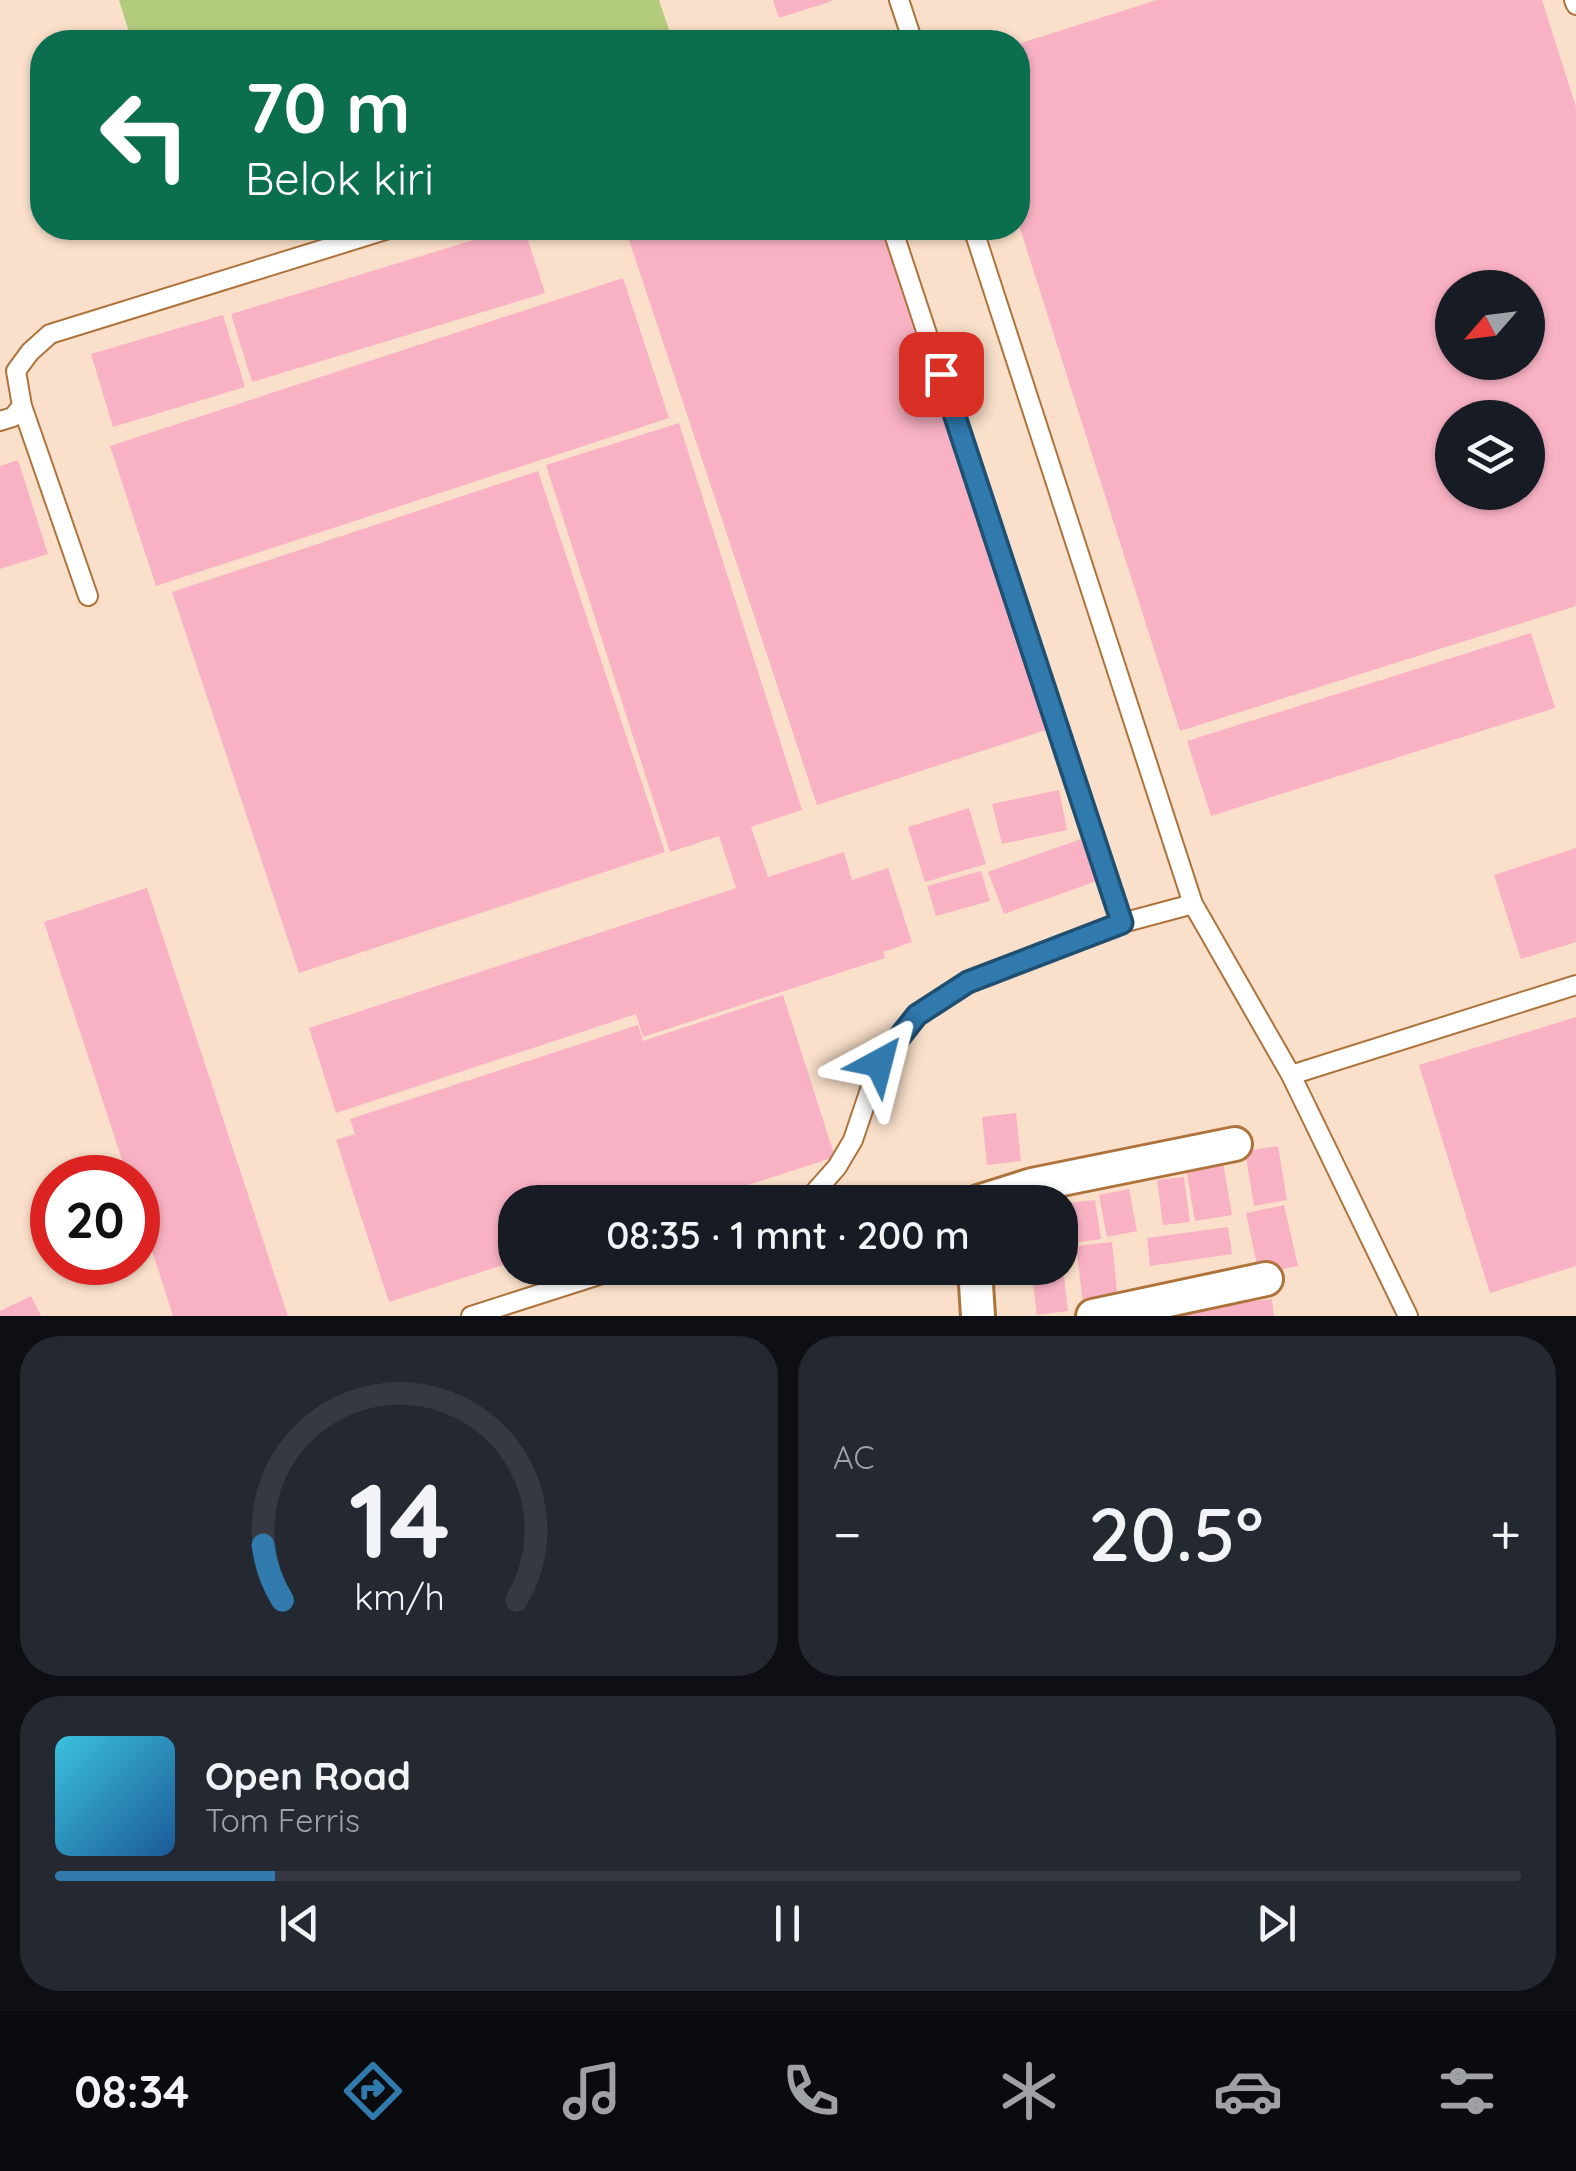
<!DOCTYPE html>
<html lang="id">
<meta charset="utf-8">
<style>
:root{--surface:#171b24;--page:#242831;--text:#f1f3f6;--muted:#9ea1a6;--line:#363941;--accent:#307aae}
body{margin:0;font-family:Quicksand,sans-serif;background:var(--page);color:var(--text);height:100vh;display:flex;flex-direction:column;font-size:38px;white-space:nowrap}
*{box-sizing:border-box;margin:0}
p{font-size:32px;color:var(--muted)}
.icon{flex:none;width:55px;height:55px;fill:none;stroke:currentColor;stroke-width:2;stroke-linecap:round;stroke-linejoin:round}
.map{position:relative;height:1316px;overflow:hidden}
.side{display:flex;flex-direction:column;gap:20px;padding:20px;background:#0d0f14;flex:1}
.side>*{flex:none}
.top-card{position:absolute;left:30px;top:30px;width:1000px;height:210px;border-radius:40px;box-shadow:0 2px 8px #0004;background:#0b6e4f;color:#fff;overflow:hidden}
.needle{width:65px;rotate:242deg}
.fabs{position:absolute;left:1435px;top:270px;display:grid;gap:20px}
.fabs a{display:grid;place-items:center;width:110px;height:110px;border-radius:50%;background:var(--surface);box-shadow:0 2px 8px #0004;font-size:50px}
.speed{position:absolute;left:30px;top:1155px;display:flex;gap:20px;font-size:50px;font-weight:700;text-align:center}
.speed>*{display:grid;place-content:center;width:130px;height:130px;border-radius:50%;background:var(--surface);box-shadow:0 2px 8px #0004;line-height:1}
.speed .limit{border:15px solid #d22;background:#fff;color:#111}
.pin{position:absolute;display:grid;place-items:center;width:85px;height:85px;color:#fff;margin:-42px;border-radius:20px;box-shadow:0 5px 15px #0006}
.me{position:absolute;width:110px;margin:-55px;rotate:38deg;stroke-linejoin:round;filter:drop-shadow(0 0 8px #0008)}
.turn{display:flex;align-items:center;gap:35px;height:210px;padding:0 50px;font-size:45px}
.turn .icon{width:130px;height:130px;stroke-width:2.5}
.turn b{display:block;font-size:70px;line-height:85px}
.big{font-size:75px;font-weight:600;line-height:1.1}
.side .tile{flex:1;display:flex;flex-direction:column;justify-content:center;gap:15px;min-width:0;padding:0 35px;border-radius:40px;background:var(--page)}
.side .dial{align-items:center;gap:0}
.dial svg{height:260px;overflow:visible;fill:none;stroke:var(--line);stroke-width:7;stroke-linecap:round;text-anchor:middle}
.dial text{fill:var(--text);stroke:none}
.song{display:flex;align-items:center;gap:30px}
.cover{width:120px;height:120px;border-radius:15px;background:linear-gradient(135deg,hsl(190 70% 55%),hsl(210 70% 35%))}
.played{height:10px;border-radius:5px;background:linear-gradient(90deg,var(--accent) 15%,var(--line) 15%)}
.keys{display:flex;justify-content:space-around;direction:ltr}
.heat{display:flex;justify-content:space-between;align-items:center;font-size:55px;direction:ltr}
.side .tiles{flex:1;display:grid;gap:20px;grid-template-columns:1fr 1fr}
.tile:last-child{grid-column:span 2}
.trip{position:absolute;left:498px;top:1185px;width:580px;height:100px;border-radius:40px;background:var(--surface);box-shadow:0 2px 8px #0004;font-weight:600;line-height:100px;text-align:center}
.tab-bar{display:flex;height:160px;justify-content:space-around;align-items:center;background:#090b0e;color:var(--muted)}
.tab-bar .icon{width:70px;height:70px}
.tab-bar .active{color:var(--accent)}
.tab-bar b{font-size:45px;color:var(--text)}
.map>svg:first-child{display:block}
</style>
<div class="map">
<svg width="1576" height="1316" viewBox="0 0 1576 1316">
<rect width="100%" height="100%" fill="#fae0ca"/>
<!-- green -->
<path fill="#b3cb7c" d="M119,0H659L673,42H132Z"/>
<!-- building -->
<path fill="#f9b2c4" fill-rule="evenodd" d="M773,0H832V1L779,18Z
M1157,0H1542L1576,107V606L1180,731L1018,222V44ZM1452,288H1528V362H1452ZM1452,418H1528V492H1452Z
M513,228H524L545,293L252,382L231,314Z
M625,228H882L1049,729L817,805Z
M623,278L669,418L156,586L110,446Z
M223,315L245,387L113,427L91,354Z
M679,423L802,810L751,827L768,877L844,852L852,880L888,868L912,942L883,952L885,958L643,1037L636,1014L336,1113L309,1028L736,888L719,836L670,852L546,465Z
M18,460L48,554L0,569V466Z
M538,471L665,852L299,973L172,592Z
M1531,633L1555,708L1211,816L1187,741Z
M1059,790L1067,830L1002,844L992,804Z
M969,808L986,864L925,882L908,827Z
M1081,839L1097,881L1004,914L988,872Z
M1576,848V942L1521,959L1494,875Z
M981,871L990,901L936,916L927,886Z
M147,888L288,1316H173L138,1207V1178H128L44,922Z
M783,995L835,1157L695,1202H515V1261L389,1302L336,1140L355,1134L350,1119L638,1025L643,1041Z
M1576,1017V1266L1490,1293L1419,1065Z
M1016,1113L1021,1161L987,1165L982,1117Z
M1278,1146L1287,1200L1254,1206L1245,1151Z
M1223,1162L1232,1215L1195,1221L1186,1168Z
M1184,1177L1190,1222L1163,1225L1157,1180Z
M1129,1189L1137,1231L1107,1237L1099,1195Z
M1066,1191L1067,1203L1095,1200L1101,1239L1060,1245V1202H1037L1036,1195Z
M1284,1205L1298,1266L1259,1274L1246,1213Z
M1228,1227L1232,1254L1150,1266L1147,1238Z
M1112,1242L1118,1300L1083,1304L1076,1246Z
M1031,1268H1063L1068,1311L1037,1315Z
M31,1296L41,1316H0V1311Z
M1272,1299L1274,1316H1171V1311Z"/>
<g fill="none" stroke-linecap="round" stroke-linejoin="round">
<defs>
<path id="lane" d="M899,0L913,42
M1574,0L1576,5
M892,228L1122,923
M973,228L1193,904L1291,1075L1408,1316
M22,406L88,596
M0,421L13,417L22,406L16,371L30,352L50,334L392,228
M1291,1075L1576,985
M806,1202L837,1167L853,1140L879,1063L917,1015L967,982L1122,923L1193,904
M471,1316L621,1268"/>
<path id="street" d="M978,1202L1032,1185L1235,1144
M975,1268L978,1316
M1093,1316L1266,1279"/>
</defs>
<!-- lane casing -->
<use href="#lane" stroke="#ae733b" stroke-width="22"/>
<!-- street casing -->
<use href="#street" stroke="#ae733b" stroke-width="38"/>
<!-- lane -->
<use href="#lane" stroke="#fff" stroke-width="18"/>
<!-- street -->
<use href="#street" stroke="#fff" stroke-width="32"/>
</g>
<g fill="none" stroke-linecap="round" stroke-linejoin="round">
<defs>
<path id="route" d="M879,1063L917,1015L968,982L1122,923L941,374"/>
</defs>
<!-- route casing -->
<use href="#route" stroke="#1f4f71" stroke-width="25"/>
<!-- route -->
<use href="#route" stroke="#307aae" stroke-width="18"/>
</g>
</svg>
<div class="fabs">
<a><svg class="needle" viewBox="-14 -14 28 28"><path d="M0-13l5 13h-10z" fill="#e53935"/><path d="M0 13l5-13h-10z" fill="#9ea1a6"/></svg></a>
<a><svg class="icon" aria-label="layers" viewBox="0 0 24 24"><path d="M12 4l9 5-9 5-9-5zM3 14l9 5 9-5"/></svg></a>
</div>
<div class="speed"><div class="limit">20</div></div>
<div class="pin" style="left:941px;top:374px;background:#d93025"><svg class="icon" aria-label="arrive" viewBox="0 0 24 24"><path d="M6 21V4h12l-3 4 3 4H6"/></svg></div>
<svg class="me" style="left:879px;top:1063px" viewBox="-20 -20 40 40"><path d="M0-17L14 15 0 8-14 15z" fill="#307aae" stroke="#fff" stroke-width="4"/></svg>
<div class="trip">08:35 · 1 mnt · 200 m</div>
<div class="top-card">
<div class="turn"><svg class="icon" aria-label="left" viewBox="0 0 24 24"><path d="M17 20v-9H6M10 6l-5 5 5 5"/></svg><div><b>70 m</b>Belok kiri</div></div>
</div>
</div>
<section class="side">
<div class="tiles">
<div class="tile dial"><svg viewBox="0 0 100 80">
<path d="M14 69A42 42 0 1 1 86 69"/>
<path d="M14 69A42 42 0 0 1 8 52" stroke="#307aae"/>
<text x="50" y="56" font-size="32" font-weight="700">14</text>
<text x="50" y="72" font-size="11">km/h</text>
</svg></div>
<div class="tile"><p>AC</p>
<div class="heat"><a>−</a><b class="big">20.5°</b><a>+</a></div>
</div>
<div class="tile">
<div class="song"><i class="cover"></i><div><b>Open Road</b><p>Tom Ferris</p></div></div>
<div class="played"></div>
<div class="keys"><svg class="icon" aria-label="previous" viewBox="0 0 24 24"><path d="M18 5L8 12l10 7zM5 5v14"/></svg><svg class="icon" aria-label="pause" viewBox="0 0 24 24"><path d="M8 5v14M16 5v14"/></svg><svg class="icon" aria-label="next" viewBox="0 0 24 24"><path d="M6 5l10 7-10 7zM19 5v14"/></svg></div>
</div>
</div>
</section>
<nav class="tab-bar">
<b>08:34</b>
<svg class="icon active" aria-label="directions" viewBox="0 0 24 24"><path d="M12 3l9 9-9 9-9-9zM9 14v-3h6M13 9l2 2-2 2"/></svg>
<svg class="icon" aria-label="music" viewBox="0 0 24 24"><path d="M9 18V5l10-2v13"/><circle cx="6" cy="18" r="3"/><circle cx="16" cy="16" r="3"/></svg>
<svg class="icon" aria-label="phone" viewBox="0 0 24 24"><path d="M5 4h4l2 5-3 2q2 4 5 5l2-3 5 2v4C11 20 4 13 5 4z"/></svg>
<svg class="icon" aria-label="climate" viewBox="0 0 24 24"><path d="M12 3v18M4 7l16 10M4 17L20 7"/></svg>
<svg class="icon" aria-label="car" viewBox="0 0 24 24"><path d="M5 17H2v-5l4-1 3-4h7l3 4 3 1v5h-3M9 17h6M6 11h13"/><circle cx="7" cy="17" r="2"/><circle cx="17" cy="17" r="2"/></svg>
<svg class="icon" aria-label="filters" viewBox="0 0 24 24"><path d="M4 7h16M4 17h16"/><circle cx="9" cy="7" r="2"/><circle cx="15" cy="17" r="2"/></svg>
</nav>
